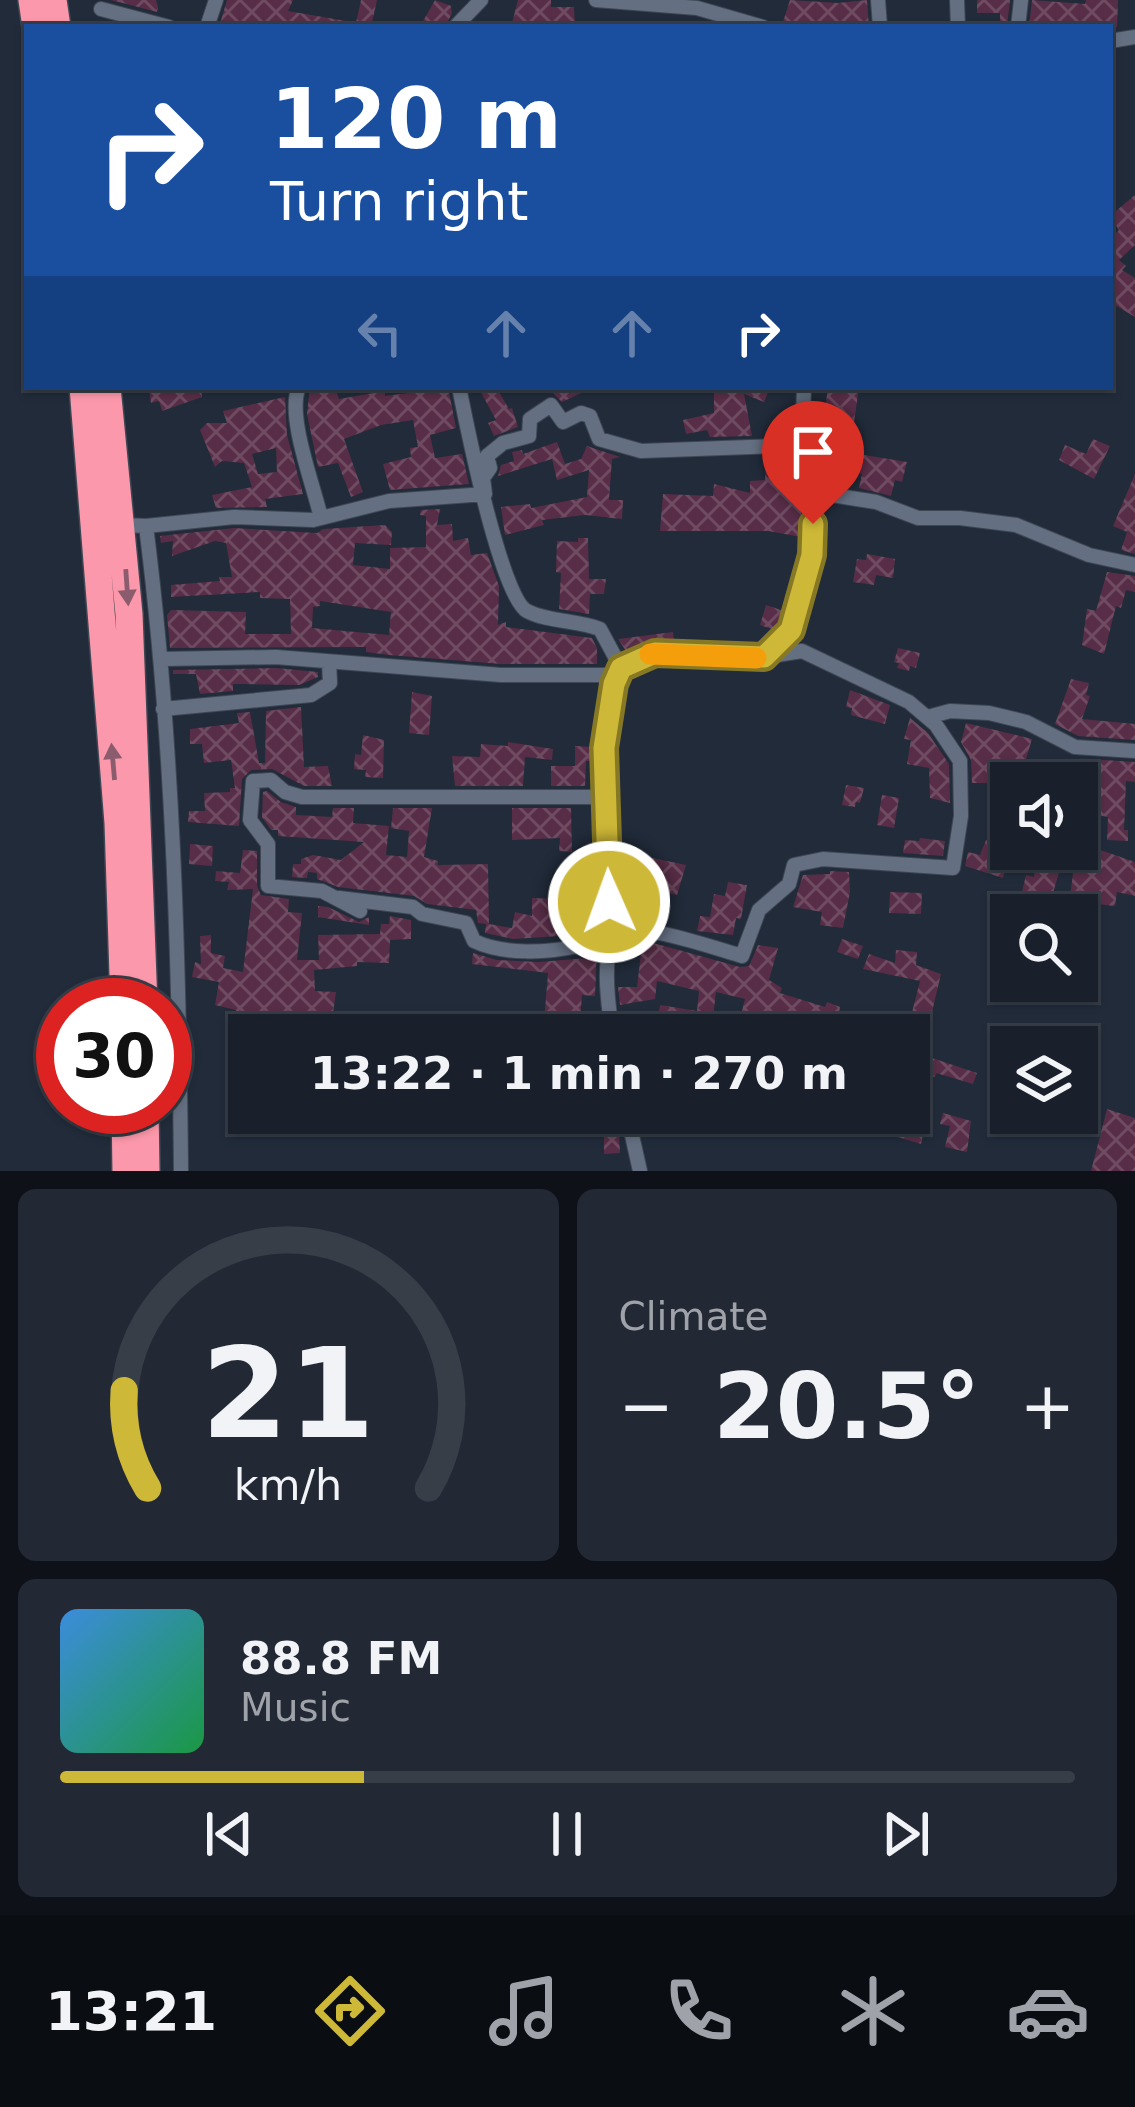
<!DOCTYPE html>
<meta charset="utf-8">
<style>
:root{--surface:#19202c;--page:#222834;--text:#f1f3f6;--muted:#9fa3a9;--line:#373e48;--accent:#ceb837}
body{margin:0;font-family:"DejaVu Sans",sans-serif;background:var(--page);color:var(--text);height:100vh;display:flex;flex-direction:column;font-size:45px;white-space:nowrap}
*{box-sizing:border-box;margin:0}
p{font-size:39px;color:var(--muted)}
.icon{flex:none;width:66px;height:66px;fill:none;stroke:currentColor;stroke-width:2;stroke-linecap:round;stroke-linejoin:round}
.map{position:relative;height:1171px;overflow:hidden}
.drawer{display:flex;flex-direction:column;gap:18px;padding:18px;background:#0e1218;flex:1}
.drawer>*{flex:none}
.guide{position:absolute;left:24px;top:24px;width:1089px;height:366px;border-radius:0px;box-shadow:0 3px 9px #0004,0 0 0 3px var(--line);background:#1a4fa0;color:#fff;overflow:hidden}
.controls{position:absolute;left:990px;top:762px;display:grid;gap:24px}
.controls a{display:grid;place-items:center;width:108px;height:108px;border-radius:0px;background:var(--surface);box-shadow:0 3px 9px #0004,0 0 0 3px var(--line);font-size:60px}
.speed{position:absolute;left:36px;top:978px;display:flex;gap:24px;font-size:60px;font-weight:700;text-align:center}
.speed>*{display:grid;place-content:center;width:156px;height:156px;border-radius:50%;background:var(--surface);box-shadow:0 3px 9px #0004,0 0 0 3px var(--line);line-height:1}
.speed .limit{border:18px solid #d22;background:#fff;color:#111}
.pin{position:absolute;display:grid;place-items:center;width:102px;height:102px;color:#fff;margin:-123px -51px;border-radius:50% 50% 50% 0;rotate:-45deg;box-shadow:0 0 12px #0007}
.pin .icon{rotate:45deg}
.me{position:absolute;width:132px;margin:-66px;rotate:358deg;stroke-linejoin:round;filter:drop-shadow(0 0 9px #0008)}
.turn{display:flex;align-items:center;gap:42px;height:252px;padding:0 48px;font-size:54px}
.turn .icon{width:156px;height:156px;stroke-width:2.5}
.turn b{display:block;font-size:84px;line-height:102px}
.lanes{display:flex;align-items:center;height:114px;padding:0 48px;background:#0003;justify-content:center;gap:60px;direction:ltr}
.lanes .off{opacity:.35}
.big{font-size:90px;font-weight:700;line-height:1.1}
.drawer .tile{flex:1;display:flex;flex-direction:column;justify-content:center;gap:18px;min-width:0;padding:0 42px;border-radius:18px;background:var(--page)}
.drawer .dial{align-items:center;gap:0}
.dial svg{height:312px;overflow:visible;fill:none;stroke:var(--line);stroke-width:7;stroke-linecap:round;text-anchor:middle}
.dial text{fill:var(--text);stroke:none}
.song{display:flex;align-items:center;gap:36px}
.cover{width:144px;height:144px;border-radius:18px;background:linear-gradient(135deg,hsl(210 70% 55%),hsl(140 70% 35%))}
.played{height:12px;border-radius:6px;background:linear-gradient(90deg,var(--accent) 30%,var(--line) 30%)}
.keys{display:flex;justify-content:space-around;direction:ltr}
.heat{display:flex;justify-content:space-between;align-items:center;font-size:66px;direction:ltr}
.drawer .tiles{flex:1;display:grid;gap:18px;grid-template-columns:1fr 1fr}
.tile:last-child{grid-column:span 2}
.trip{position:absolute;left:228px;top:1014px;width:702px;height:120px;border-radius:0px;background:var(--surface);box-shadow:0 3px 9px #0004,0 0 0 3px var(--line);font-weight:700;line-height:120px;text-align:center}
.dock{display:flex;height:192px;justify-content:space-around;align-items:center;background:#0a0d12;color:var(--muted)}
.dock .icon{width:84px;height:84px}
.dock .current{color:var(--accent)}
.dock b{font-size:54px;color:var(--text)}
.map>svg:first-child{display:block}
</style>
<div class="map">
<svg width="1135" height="1171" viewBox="0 0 1135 1171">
<defs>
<pattern id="building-cross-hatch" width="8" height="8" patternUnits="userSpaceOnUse" patternTransform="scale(3)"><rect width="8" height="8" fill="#582d47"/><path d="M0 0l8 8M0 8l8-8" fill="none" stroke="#6f4b61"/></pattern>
</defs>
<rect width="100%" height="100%" fill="#212b3a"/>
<!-- building -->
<path fill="url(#building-cross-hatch)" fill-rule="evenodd" d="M111,0H156L158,7L157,12Z
M227,0H293L288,11L346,21V27H219Z
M361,0H377L371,27H355Z
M435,0L451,6L452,14L444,27L422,23Z
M518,0H551V7H574L575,27L527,22L525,27H511Z
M790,0L838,3L867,0L869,27L783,22Z
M977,0H1010L1007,27H1000V13H977Z
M1032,0L1085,4L1086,0H1118L1117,27H1029Z
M1135,195V245L1119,260L1126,266L1122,270L1135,278V317L1110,302V239L1119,230L1110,216Z
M149,387H201L202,397L162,411L159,401L151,403Z
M310,387H335L339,399L385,391V396L409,393L407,387H448L456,428L430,435L435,458L462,454L469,484L390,490L383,464L411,457L410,448L418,447L413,420L381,425L344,439L363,492L351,497L338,463L318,467L307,414Z
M478,387H496L509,409L512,408L518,427L494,436L488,423L496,420Z
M560,387H594L562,402L551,391Z
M729,387H770L764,402L744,394L752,436L710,437L707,430L686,434L683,420L714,413V390L733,389Z
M828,387H859L853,430L823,426Z
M285,397L287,435L303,494L265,499L267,507L216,508L212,495L252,487L244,463L222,461L215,467L200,430L207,423H227L223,411ZM276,448L277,472L258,474L252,454Z
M1093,439L1110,446L1094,479L1059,460L1065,445L1086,454Z
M557,442L565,464L581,459L587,446L620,457L612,459L609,500H623L622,519L585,515L542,520L544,525L505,535L501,507L530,504L531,508L587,497L589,470L557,480L552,459L498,476L501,465L514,461L512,452L522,450L523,454Z
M858,454L907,462L902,482L895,480L891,496L859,488L862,474L854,472Z
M797,457L802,493L801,537L768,531H660L663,494L713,496L714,484L750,493V481L765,480L766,458Z
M1135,474V554L1121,550L1127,532L1113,526Z
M440,509L437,525L452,524L453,541L468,538L471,555L487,553L499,586L498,625L506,622V627L592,638L597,648V664H501L389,655L366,652V647L170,648L167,615L171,610L246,612L245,634H291L290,599L260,598V592L171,597V585L220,581L219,577H232L226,543L215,541L172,556L173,541L161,543L160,536L234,528L317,533L323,529L385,525L392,532L391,545L355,543L353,565L390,569V548L426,547V516L420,515L421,510ZM320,601L391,612L389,635L312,628L313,607L320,606Z
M578,538H588L589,579H606L604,594H590L589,614L559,609L561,573L556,572L557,541L578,542Z
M867,554L895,559L893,578L876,575L874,585L853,582L857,559L866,560Z
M1107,572L1135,576V592L1126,590L1121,608L1116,606L1104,654L1082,645L1087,609L1096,611Z
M766,605L784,611L775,630L760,625Z
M673,632L674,640L626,651L618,639Z
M898,648L920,653L916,668L910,666L909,671L897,668L899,663L894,662Z
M276,668L318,672V677L299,685L233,684V691L200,694L196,674H173V670Z
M1071,679L1089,683L1086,695L1090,696L1082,719L1135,724V740L1078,736L1055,724Z
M850,690L890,705L885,724L851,715L852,708L846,707Z
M412,692L432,696L429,735L409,733Z
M301,707L304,767L328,766L332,786H304L272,769L251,770L242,779L239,826L188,822L189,811H205L204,793L230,792V788H235L231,760L204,763L202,744H190V729L239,723L237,713L250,712L259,763H265L266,711Z
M910,718L928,733L949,764L950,803L930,798L929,768L907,764L911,740L904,739Z
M966,723L1032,739L1019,783H1011V789L993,783H972L971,760L961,742Z
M363,735L384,740L383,778L365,777L366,770L354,769L355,754L361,755Z
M508,742L553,749L552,760L525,757L523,786H455L452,756L480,757L481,744L508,746Z
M575,746L593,747V761H586L585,786H551V766H575Z
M1088,759L1135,762V782L1126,781L1124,830H1128V841L1107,840L1108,817L1087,813L1089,787L1071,783L1073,761L1088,762Z
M846,785L864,788L860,803L856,802L855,807L842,805Z
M267,791L281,802L296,807V815L332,817L333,808H354L353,823L389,826L386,855L407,857L409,831L391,828L393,808H432L424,857L438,861V865L488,864L489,924L512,928L515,912L532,916V898L598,901L599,916H581L582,932L575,935L513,939L485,933L486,924L478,923L476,910L427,904L414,896L338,887L317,879V873L308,872L307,878L292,877L293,864H301V859L313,855L341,860L364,842L278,836V830H271L262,817L263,792Z
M882,795L899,798L894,828L877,825Z
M512,808H571L572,852L559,851L560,838L512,840Z
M1001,820L1011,823V846L1003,878L965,866L968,852L980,855L986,840L996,843Z
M920,838L945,841L943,856L903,853L905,840L919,841Z
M1077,842L1135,862V896L1117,892L1115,906L1097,904L1098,896L1069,905Z
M190,844L213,846L212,866L189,864Z
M1036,849H1066L1050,903L1033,898L1032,903L1020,900L1026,875L1034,877Z
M243,850L257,851V886L261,895L289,899L288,912L302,913L297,960H319L318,935L380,934L381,924H389L390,916L411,920V939L390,940L389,963L357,962V966L314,970L315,991L336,992L330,1035H311L312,1030L275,1026L273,1035H249V1041L230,1036L236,1010L215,1005L219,982L192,977L195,962L201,964L200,936L211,935V953L225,956L223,968L243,972L253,889L227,890L229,882L215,881L216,871L240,873Z
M643,856L686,865L677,895L664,892L667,883L641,880Z
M830,871L849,872L850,892L843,928L820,925L822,912L793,907L803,875L830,874Z
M728,882L747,885L741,919L736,918L733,935L697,931L700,916L710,917L714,894L725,896Z
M890,892L922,893L921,914L889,913Z
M318,906L328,907L359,922L369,917V925L318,917Z
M1005,928L1011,929V964L1000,963Z
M842,939L863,946L858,959L837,952Z
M621,941L657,944L740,967L749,966L758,945L778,948L769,980L782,988L780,993L825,1007L827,1002L840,1007L836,1035H736L745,999L716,992L711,1035H682L683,1021L658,1018L660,1005L697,1011L699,991L657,981L655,999L620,1005L618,987H637L641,953L623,951Z
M597,949L595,996L582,995L581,1008V1020L599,1019L600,1035L543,1034L548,973L472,964L473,953L497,960L539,962L588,958V954Z
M896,950L917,952L916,965L941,974L928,1029L909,1024L920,981L863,969L869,954L895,963Z
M929,1057L977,1073L973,1084L936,1073L935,1077L909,1070V1060L929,1063Z
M1107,1109L1135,1118V1171H1091Z
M883,1113H905L904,1117L926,1121L921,1144L878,1131Z
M943,1113L971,1121L967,1152L945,1147L950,1126L940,1124Z
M604,1135H619L620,1153L604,1154Z"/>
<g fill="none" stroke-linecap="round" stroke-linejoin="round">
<defs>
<path id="street" d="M596,0L697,8L763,27
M878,0L880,27
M957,0L958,27
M101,9L169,27
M207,27L216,0
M455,27L481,0
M1018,27L1021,0
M1110,41L1135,37
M299,387C286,415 314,486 321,518
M459,387C466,422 501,598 527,611C548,622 577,620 600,629L621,668
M813,492L876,502L918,518H960L1016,525L1089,555L1135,565
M123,525L146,526L234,517L313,520L389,501L485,494L483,478L490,468L487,456L503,443L529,436L530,419L551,405L563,422L581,413L590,416L599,439L641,451L807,445
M146,526C173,739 179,956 181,1171
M163,659L276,657L501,675H618
M163,709L311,695L330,683L329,662
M928,717L950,711L989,713L1026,722L1075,747L1135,751
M339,898L413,907L422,914L466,923L474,941C504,955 546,953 578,946C590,943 600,932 612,930C646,924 708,946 742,956L759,910L789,884L794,865L823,859L953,868L961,816L960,761L936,725L909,702L802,651L764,657
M360,911L322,891L268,886V844L250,820L253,781L271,780L285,792L302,797H592L606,793
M612,1035C610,1014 606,992 607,971C607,955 611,940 611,925C609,880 591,687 627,663C660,642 724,660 764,657L791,630L812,555L813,492L803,420L804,387
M627,1113L640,1171"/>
<path id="highway" d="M32,0L36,27
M53,0L57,27
M83,387L118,823L124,1005
M107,387L129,614L144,1005
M125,1107L126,1171
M145,1107L146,1171"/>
</defs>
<!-- street casing -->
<use href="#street" stroke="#3f4754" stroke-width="16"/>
<!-- highway casing -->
<use href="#highway" stroke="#3f4754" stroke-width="30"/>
<!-- street -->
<use href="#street" stroke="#647082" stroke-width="14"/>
<!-- highway -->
<use href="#highway" stroke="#fc98ab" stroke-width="27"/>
</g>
<!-- one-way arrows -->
<defs><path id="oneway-solid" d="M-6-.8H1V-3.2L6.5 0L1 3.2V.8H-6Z" transform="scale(3)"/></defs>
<g fill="#8a5c6e">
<use href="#oneway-solid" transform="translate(127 587) rotate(86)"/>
<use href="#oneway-solid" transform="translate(113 762) rotate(-95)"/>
</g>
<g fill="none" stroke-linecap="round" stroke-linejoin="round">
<defs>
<path id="route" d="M609,902L604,748L614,684L621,668L655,653L764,657L791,630L812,555L813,524"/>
</defs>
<!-- route casing -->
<use href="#route" stroke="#867824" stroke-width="30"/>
<!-- route -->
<use href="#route" stroke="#ceb837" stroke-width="21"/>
<!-- slow -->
<path stroke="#f59e0b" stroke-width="21" d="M650,654L756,658"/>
</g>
</svg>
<div class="controls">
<a><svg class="icon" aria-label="sound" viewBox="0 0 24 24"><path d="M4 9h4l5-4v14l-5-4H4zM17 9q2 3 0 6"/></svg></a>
<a><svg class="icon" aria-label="search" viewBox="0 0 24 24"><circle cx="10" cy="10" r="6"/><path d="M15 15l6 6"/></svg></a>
<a><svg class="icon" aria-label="layers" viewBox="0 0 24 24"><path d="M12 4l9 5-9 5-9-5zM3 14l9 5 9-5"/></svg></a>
</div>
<div class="speed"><div class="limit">30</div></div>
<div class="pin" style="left:813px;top:524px;background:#d93025"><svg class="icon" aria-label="arrive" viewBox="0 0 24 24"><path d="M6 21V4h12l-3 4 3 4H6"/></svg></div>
<svg class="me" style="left:609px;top:902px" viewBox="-20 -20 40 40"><circle r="17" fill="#ceb837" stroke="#fff" stroke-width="3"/><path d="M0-11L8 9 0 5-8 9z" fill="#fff"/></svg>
<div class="trip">13:22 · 1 min · 270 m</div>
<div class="guide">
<div class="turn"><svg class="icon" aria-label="right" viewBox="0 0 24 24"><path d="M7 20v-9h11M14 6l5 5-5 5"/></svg><div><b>120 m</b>Turn right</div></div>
<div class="lanes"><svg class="icon off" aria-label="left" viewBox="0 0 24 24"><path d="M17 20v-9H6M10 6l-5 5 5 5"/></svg><svg class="icon off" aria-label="ahead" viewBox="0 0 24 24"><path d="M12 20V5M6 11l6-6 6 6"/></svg><svg class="icon off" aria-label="ahead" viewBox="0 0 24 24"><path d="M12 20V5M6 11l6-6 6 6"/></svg><svg class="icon" aria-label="right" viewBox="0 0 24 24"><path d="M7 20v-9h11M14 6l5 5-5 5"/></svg></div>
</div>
</div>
<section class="drawer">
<div class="tiles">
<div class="tile dial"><svg viewBox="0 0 100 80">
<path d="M14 69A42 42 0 1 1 86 69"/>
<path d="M14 69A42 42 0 0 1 8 44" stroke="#ceb837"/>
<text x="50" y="56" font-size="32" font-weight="700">21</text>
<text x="50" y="72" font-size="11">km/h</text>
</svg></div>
<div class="tile"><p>Climate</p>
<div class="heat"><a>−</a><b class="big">20.5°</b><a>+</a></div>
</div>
<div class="tile">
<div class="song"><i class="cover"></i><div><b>88.8 FM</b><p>Music</p></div></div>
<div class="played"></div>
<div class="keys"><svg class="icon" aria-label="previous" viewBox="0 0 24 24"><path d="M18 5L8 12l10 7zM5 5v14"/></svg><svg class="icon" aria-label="pause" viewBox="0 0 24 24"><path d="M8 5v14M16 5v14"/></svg><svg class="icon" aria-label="next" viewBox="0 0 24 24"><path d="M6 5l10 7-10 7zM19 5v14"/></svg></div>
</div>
</div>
</section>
<nav class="dock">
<b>13:21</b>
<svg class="icon current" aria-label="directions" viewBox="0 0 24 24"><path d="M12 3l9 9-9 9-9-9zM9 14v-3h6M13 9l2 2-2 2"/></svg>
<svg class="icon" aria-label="music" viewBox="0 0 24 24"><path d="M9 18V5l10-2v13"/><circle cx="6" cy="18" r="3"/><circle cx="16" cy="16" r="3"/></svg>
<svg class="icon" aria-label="phone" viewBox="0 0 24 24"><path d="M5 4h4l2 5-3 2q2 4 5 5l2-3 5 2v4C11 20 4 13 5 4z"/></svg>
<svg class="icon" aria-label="climate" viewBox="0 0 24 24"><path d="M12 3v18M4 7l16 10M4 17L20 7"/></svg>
<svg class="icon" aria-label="car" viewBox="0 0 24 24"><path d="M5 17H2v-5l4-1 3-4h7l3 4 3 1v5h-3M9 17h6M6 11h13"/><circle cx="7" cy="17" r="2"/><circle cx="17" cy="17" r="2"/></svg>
</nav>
